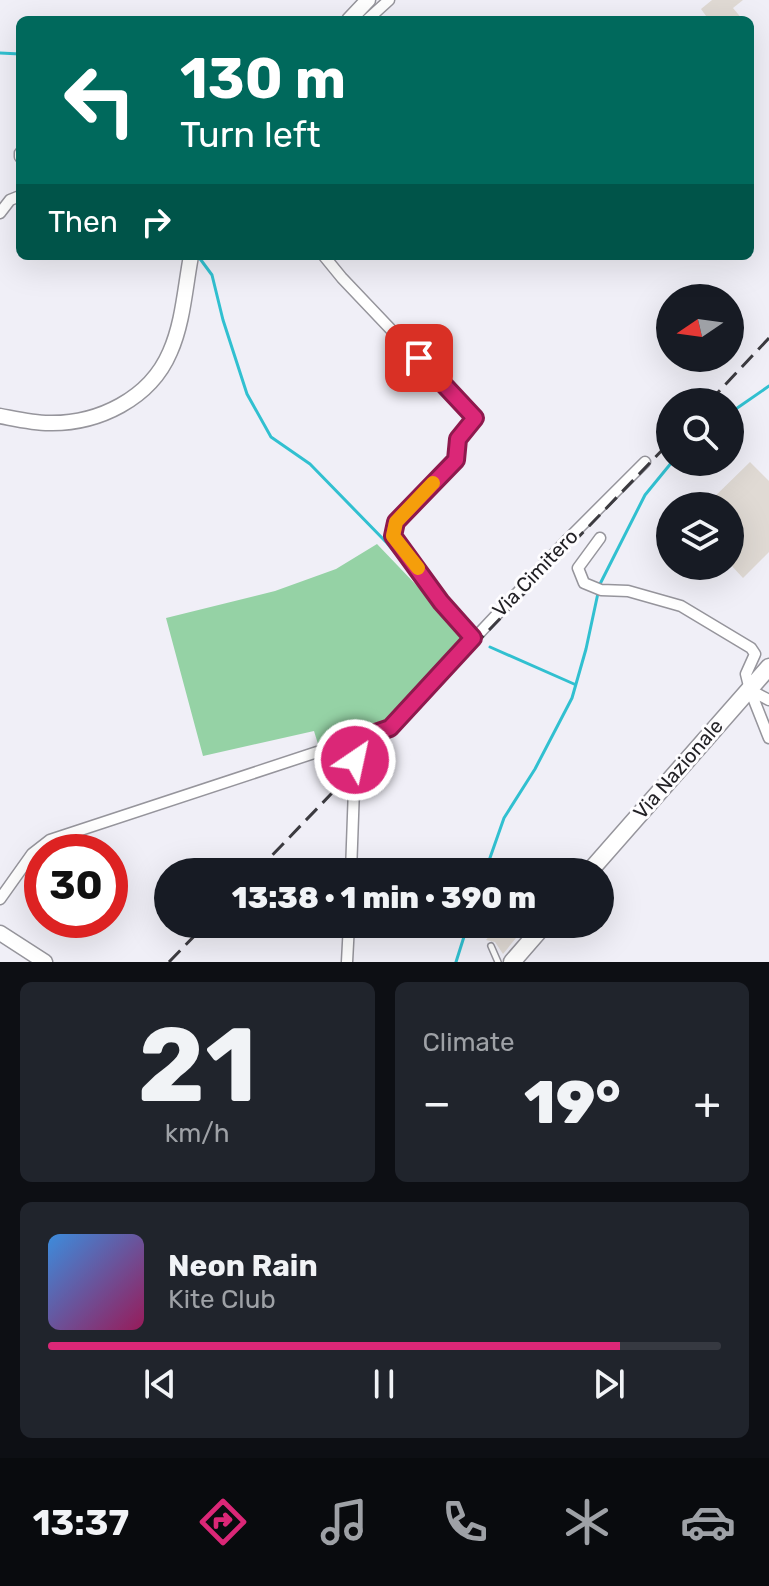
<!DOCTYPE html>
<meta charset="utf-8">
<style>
:root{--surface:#171b24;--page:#20242c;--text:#f1f3f6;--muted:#9ea1a6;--line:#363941;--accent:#db2777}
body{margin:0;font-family:Rubik,sans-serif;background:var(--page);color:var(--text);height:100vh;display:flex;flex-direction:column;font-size:30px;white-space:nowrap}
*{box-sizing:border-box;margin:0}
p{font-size:26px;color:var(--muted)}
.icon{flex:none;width:44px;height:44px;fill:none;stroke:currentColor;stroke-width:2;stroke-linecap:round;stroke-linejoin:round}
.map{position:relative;height:962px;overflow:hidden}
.sheet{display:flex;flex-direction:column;gap:20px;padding:20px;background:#0d0f14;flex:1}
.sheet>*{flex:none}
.guide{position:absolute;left:16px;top:16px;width:738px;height:244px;border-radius:12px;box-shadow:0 8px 32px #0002;background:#00695c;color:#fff;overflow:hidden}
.needle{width:52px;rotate:257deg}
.buttons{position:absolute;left:656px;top:284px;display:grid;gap:16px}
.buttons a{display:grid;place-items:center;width:88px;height:88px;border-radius:50%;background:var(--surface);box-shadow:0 8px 32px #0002;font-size:40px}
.speed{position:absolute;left:24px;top:834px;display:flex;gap:16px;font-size:40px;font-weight:700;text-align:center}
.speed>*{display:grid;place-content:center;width:104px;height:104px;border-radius:50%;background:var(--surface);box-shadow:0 8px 32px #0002;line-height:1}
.speed .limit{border:12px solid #d22;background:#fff;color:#111}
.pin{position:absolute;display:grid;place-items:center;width:68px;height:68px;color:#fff;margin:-34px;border-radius:16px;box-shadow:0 4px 12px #0006}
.me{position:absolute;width:88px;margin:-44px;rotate:34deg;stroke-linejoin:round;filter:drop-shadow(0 0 6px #0008)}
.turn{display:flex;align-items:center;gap:28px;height:168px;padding:0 32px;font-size:36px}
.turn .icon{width:104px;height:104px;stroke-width:2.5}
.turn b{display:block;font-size:56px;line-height:68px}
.then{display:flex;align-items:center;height:76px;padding:0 32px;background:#0003;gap:16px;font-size:30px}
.big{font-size:60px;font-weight:800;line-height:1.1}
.sheet .card{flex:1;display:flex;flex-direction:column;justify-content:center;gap:12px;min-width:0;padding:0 28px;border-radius:12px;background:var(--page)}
.sheet .dial{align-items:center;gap:0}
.dial b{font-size:104px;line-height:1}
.song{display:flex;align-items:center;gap:24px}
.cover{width:96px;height:96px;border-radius:12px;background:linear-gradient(135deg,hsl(210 70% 55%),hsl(330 70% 35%))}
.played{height:8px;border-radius:4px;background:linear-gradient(90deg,var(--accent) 85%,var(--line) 85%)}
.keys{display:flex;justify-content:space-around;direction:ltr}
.heat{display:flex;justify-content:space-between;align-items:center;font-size:44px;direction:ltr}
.sheet .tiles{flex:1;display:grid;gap:20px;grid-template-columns:1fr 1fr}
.card:last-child{grid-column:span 2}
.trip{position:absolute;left:154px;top:858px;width:460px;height:80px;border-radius:40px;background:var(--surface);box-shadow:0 8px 32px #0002;font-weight:800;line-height:80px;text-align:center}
.menu{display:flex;height:128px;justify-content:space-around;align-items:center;background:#090b0e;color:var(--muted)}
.menu .icon{width:56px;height:56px}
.menu .current{color:var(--accent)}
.menu b{font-size:36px;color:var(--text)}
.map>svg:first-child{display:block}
</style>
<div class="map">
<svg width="769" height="962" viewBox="0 0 769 962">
<rect width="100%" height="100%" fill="#f0eff7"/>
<!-- green -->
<path fill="#95d2a5" d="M377,544L464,635L466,640L464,645L395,720L318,744L314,731L203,756L166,618L275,591L336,569Z"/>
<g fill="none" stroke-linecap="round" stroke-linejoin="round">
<!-- stream -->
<path stroke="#31c0d0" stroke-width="3" d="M0,53L20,54
M198,256L212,275L223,320L247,394L271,437L310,464L387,543L426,590
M730,413L769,386
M599,586L645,495L672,462
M490,647L574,684
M485,872L504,818L535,769L572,698L586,649L598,593
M456,962L468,924"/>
</g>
<!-- building -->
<path fill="#e0dad4" d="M712,0H743L733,8L743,20H709L701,9Z
M750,462L769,481V552L743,578L730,564V506H705Z
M499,924L504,931L516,938L503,954L495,942L486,940Z"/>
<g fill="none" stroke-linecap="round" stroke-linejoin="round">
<defs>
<path id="lane" d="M507,926L534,931
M491,946L498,962"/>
<path id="street" d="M367,20L389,0
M20,153V157
M0,213L10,200L20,196
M324,256L342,278L475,418L458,439L456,460L396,522L393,536L441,602L473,638
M600,538L578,568L584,583L601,590L628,591L681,606L751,648L755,654L746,674L750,690L769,738
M750,690L769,700
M351,872L355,760L352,741
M0,899L32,854L50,840L390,728L568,539L645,462
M347,962L349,924"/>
<path id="secondary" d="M349,20L368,0
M0,416C16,419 33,423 49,423C98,424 150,399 170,352C183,323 185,288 191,256
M0,933L45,962"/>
<path id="primary" d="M589,872L769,667
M512,962L545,924"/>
</defs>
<!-- lane casing -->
<use href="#lane" stroke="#96959c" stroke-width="8"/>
<!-- street casing -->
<use href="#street" stroke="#96959c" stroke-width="13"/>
<!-- secondary casing -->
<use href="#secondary" stroke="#96959c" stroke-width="17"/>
<!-- primary casing -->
<use href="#primary" stroke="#96959c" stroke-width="19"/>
<!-- lane -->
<use href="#lane" stroke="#fff" stroke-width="5"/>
<!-- street -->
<use href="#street" stroke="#fff" stroke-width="10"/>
<!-- secondary -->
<use href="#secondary" stroke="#fff" stroke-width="14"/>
<!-- primary -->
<use href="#primary" stroke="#fff" stroke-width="16"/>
<!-- rail -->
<path stroke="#3c3b40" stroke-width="3" stroke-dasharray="16 8" stroke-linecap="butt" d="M709,402L769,338
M256,872L670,442
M169,962L206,924"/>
</g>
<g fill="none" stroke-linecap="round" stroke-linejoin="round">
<defs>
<path id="route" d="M355,760L352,741L390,728L473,638L441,602L393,536L396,522L456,460L458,439L475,418L419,358"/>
</defs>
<!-- route casing -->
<use href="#route" stroke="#8e194d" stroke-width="20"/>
<!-- route -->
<use href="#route" stroke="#db2777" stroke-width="14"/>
<!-- slow -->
<path stroke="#f59e0b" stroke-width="14" d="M418,568L393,536L396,522L433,483"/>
</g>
<g text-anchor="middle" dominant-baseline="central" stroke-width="6" stroke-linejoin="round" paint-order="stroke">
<!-- street labels -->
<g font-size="20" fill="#232226" stroke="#fefdff">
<text transform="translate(535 573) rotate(-46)">Via Cimitero</text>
<text transform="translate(678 769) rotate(-49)">Via Nazionale</text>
</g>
</g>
</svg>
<div class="buttons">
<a><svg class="needle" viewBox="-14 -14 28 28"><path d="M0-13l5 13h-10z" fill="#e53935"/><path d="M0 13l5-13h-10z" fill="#9ea1a6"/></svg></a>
<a><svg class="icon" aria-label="search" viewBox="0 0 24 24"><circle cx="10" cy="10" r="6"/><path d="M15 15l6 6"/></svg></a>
<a><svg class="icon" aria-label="layers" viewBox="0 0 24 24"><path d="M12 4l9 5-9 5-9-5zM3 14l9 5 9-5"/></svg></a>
</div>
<div class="speed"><div class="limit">30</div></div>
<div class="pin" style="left:419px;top:358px;background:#d93025"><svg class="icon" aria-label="arrive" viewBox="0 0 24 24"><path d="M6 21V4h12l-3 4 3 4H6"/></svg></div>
<svg class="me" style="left:355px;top:760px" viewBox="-20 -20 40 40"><circle r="17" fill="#db2777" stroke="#fff" stroke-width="3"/><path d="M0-11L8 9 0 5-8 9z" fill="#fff"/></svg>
<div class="trip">13:38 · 1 min · 390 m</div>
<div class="guide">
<div class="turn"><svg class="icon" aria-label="left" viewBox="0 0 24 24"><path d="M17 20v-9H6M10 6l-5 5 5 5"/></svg><div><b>130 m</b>Turn left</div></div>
<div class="then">Then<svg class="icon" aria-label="right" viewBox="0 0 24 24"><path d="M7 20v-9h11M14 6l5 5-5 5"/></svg></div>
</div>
</div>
<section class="sheet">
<div class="tiles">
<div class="card dial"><b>21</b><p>km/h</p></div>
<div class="card"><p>Climate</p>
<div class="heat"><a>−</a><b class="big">19°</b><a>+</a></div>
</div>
<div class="card">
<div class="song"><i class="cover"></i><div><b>Neon Rain</b><p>Kite Club</p></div></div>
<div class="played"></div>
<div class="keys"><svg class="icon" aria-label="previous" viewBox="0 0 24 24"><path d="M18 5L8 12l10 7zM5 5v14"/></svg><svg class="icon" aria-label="pause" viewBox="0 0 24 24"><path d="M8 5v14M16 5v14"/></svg><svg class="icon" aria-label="next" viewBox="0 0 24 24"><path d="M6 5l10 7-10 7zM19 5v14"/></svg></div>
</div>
</div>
</section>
<nav class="menu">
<b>13:37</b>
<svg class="icon current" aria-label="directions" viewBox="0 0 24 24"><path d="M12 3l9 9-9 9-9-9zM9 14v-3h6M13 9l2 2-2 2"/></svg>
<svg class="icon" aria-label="music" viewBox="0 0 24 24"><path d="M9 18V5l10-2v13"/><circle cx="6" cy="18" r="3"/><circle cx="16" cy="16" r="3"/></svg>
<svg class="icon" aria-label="phone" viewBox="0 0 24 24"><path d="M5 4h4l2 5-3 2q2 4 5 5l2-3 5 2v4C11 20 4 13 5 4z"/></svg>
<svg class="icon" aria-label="climate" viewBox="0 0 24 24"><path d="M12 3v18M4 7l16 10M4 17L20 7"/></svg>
<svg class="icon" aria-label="car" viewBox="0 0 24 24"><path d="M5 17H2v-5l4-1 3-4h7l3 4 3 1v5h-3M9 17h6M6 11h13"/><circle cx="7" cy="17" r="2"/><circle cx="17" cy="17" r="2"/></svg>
</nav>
